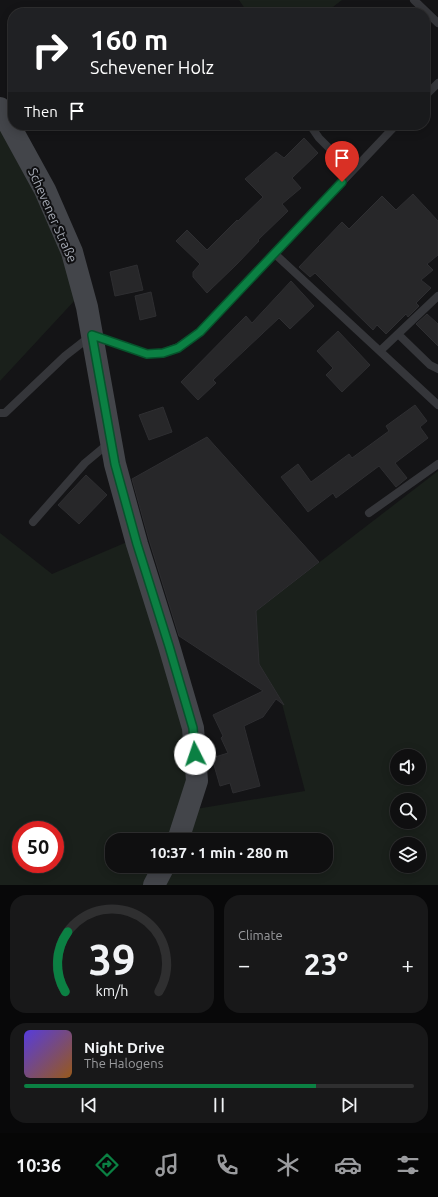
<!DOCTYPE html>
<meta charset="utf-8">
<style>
:root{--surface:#0f0f10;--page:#181819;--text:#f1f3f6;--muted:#9b9c9f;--line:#2f2f30;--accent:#0b8043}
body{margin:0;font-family:Ubuntu,sans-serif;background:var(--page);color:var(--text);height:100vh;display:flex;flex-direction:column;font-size:15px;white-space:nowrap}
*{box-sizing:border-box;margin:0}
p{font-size:13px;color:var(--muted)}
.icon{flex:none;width:22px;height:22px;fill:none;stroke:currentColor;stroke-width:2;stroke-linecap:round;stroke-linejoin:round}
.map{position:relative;height:885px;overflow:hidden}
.drawer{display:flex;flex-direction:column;gap:10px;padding:10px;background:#080809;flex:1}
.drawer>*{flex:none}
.top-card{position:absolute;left:8px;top:8px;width:422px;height:122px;border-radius:16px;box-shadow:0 2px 10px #0003,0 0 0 1px var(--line);background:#202124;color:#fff;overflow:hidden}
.buttons{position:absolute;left:390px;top:749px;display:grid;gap:8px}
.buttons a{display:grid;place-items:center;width:36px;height:36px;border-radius:50%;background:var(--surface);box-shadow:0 2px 10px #0003,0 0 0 1px var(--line);font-size:20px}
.speed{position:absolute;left:12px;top:821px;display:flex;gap:8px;font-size:20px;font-weight:700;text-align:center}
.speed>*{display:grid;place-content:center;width:52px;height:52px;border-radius:50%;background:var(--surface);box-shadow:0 2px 10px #0003,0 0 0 1px var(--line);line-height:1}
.speed .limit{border:6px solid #d22;background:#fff;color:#111}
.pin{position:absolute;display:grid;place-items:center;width:34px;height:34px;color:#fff;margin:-41px -17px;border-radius:50% 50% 50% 0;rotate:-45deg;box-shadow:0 0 4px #0007}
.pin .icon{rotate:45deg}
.me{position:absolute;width:44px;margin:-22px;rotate:356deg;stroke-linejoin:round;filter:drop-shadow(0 0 3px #0008)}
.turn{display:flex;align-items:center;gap:14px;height:84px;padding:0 16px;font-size:18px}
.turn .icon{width:52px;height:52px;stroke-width:2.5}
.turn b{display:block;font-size:28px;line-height:34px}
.then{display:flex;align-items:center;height:38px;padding:0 16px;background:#0003;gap:8px;font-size:15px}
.big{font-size:30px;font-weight:700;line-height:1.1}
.drawer .widget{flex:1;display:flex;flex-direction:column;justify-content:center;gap:6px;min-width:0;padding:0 14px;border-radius:16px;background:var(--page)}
.drawer .dial{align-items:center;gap:0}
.dial svg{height:104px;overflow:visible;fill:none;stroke:var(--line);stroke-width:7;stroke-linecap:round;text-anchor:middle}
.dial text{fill:var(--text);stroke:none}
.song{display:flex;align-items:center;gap:12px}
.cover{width:48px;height:48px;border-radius:6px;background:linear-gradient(135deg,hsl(250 70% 55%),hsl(30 70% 35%))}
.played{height:4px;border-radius:2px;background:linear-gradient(90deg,var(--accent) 75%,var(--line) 75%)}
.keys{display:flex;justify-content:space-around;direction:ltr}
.heat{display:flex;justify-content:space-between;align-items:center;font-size:22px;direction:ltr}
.drawer .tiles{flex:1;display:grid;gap:10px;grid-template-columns:1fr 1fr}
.widget:last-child{grid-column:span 2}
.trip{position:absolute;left:105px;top:833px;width:228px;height:40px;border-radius:16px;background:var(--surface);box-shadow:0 2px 10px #0003,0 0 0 1px var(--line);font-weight:700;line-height:40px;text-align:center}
.menu{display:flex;height:64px;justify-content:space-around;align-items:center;background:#060606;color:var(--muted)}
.menu .icon{width:28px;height:28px}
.menu .on{color:var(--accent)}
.menu b{font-size:18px;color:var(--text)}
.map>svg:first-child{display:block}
</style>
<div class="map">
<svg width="438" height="885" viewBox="0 0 438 885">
<rect width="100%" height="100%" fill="#141416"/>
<!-- green -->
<path fill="#1a201b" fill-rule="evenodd" d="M239,0H342L325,13H248Z
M0,126L29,176L63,251L76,299L0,381Z
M438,471V885H160L171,866H326V840H186L196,809L305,791L281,700L259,664L256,611ZM397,756H419V778H397ZM397,800H419V822H397ZM397,844H419V866H397Z
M0,533L52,574L127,542L187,733L191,782L172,840H112V866H158L148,885H0ZM21,830H55V864H21Z"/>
<!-- building -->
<path fill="#272729" stroke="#2e2e31" d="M304,138L318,153L292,178L301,188L282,204L288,211L258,240L259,241L237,264L207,293L193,277V272L200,264L176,241L187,230L207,250L237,220L238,221L263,197L245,179L276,152L284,158Z
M413,194L438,221V255L427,264L433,270L421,280L431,288L416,303L419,306L408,317L406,314L386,334L377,325L373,330L315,273L310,277L299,267L342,222L349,229L382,196L396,210Z
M137,265L143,290L115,296L110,272Z
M291,281L314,306L290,329L279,318L213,380L216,383L198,400L181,382L246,316L252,323Z
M151,292L156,316L140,320L135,296Z
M427,314L438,324V346L416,324Z
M338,331L370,365L342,392L326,375L333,368L317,351Z
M415,405L427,421L420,427L428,438L395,463L407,478L396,487L379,466L336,498L333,493L308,512L281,477L298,464L311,482L349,454L352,458L389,431L386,426Z
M163,407L172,432L149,440L139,415Z
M207,437L319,562L256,611L259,664L284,705L276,699L263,717L244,726L260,786L233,793L230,783L220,786L212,758L228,753L221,738L223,736L213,715L263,691L179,636L149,540L132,479Z
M86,475L107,495L79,524L58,505Z"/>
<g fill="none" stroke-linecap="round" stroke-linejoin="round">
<!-- service -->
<path stroke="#35363a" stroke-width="8" d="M414,0L438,23
M425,96L438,83
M310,125L319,138L352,171
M275,254L438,405
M398,334L430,365L438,369
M380,351L438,296
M0,413H5L65,356L92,335L147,354L163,353L178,347L200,332L396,125
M369,513L438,464
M33,522L85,463L109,443"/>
<!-- secondary -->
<path stroke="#43454a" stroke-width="22" d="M0,108L45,190L72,252L87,307L115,464L137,544L169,646L193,728L197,781L178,840
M154,885L164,866"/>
</g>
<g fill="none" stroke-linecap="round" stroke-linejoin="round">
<defs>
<path id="route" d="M195,754L193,728L169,646L137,544L115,464L92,335L147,354L163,353L178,348L200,332L342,182"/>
</defs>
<!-- route casing -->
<use href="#route" stroke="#07532c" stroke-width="10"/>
<!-- route -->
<use href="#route" stroke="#0b8043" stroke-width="7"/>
</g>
<g text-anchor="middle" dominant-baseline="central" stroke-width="4" stroke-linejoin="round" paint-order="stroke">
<!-- street labels -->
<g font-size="13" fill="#a6abb5" stroke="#0f0f11">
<text transform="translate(53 215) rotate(66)">Schevener Straße</text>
</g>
</g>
</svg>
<div class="buttons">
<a><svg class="icon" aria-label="sound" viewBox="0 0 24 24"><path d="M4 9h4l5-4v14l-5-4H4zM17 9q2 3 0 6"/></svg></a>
<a><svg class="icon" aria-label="search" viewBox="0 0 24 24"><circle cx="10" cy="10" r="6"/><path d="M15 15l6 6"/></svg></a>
<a><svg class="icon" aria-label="layers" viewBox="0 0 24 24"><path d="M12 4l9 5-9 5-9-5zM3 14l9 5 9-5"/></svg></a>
</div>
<div class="speed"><div class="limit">50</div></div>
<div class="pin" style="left:342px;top:182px;background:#d93025"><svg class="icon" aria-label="arrive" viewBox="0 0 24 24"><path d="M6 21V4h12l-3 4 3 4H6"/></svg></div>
<svg class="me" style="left:195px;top:754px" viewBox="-20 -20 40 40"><circle r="19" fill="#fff"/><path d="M0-13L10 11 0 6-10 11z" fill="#0b8043"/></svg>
<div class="trip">10:37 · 1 min · 280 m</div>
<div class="top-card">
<div class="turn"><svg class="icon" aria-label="right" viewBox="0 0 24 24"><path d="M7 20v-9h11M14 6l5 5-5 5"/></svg><div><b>160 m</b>Schevener Holz</div></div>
<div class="then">Then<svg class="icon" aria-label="arrive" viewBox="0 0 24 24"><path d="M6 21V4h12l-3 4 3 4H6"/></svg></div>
</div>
</div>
<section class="drawer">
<div class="tiles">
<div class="widget dial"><svg viewBox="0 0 100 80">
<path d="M14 69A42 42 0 1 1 86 69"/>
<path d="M14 69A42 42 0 0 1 16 23" stroke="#0b8043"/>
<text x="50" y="56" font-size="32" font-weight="700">39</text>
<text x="50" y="72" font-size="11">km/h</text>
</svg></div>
<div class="widget"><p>Climate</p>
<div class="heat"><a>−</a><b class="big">23°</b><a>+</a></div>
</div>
<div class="widget">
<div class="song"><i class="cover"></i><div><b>Night Drive</b><p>The Halogens</p></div></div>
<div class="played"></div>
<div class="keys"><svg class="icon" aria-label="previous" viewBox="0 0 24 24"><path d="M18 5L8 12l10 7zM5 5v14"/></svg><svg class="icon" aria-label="pause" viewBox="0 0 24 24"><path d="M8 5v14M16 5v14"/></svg><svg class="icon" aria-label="next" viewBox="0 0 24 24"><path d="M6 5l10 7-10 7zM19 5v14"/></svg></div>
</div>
</div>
</section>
<nav class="menu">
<b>10:36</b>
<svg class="icon on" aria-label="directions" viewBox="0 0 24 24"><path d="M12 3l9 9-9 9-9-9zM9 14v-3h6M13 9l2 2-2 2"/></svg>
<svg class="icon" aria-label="music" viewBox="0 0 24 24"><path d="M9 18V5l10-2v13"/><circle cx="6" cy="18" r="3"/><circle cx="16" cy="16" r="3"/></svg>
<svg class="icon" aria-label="phone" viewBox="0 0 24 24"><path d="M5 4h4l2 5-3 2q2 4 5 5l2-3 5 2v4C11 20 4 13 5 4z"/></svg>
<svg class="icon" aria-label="climate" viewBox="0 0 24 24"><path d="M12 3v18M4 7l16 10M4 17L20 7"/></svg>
<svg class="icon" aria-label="car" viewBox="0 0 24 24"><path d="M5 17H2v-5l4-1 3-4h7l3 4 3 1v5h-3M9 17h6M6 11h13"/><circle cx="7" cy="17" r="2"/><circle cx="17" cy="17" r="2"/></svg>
<svg class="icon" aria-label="filters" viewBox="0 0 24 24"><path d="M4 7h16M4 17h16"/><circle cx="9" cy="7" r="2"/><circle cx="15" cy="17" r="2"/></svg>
</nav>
